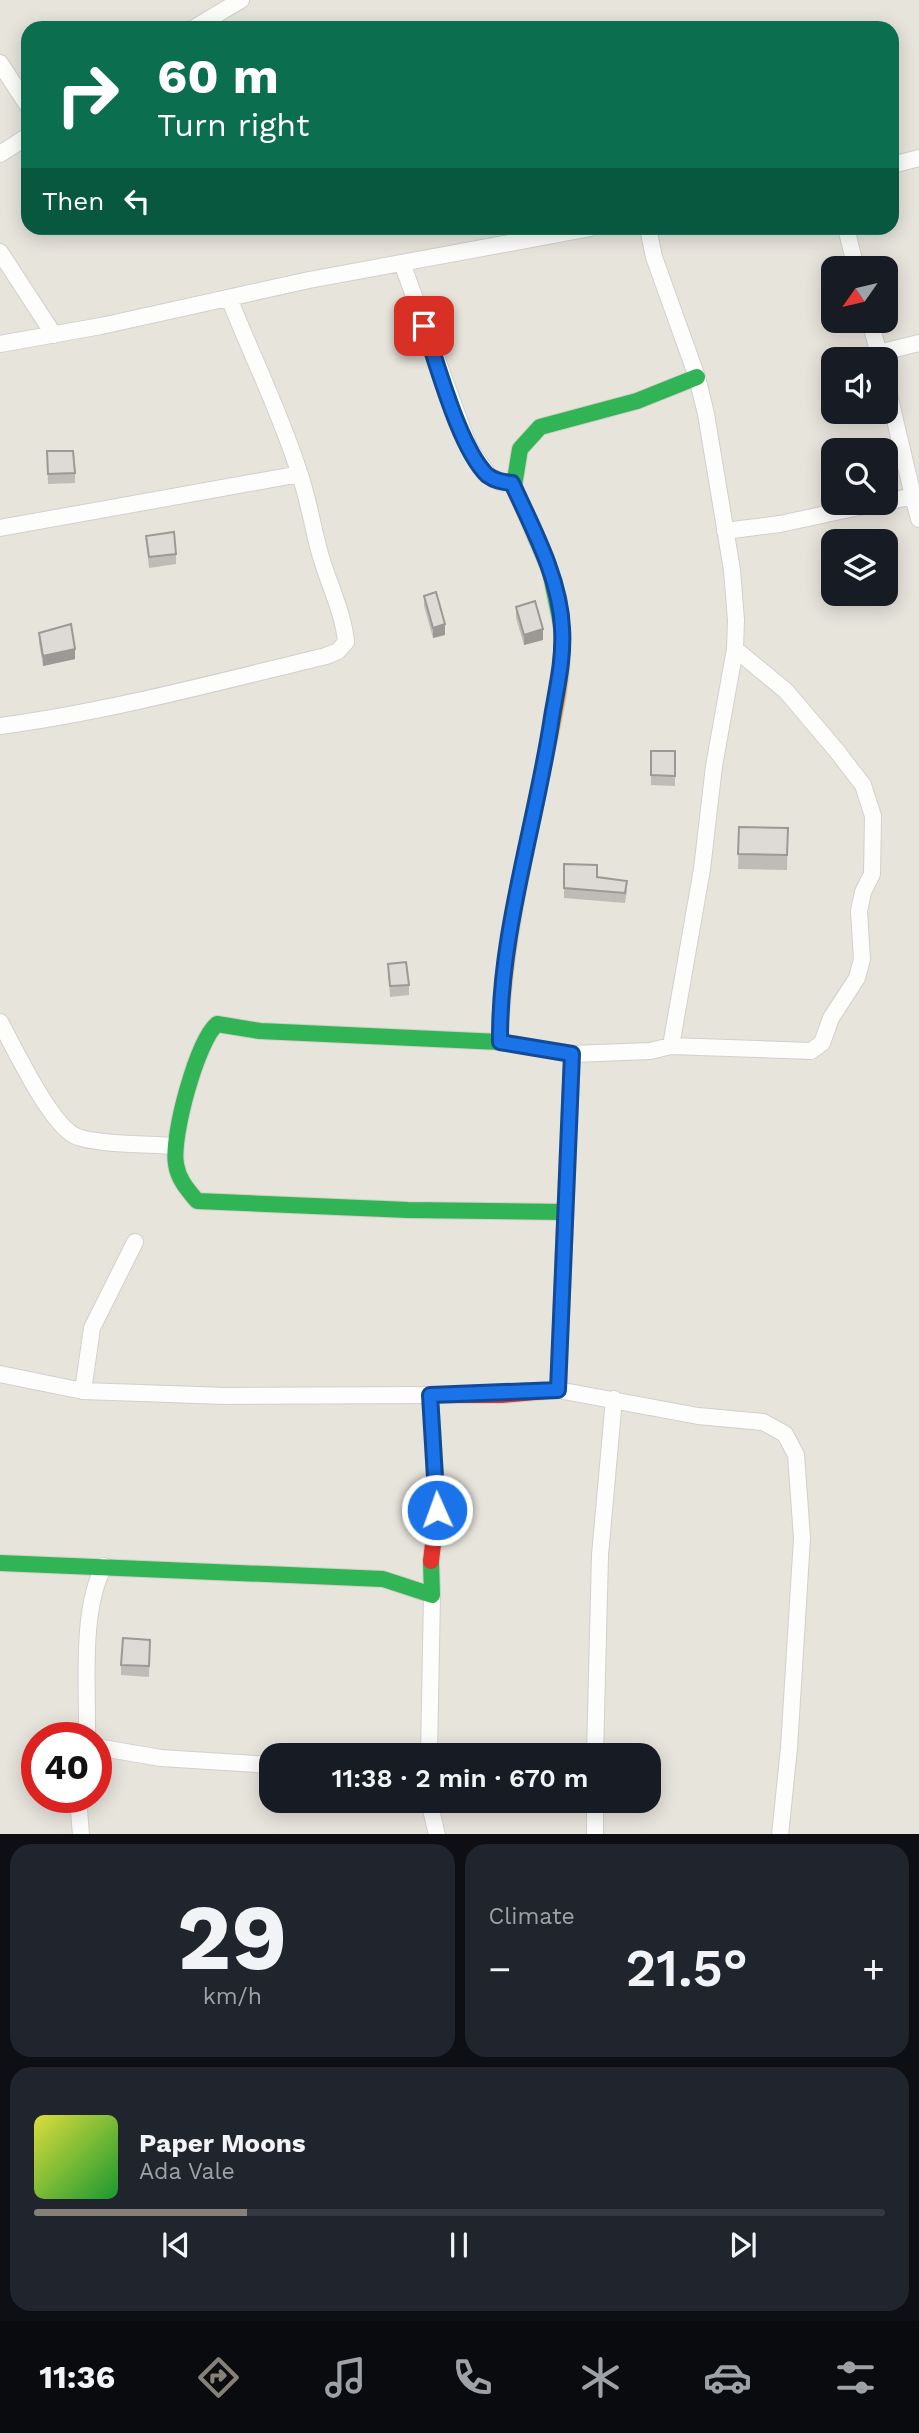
<!DOCTYPE html>
<meta charset="utf-8">
<style>
:root{--surface:#171b24;--page:#20242c;--text:#f1f3f6;--muted:#9ea1a6;--line:#363941;--accent:#868178}
body{margin:0;font-family:"Work Sans",sans-serif;background:var(--page);color:var(--text);height:100vh;display:flex;flex-direction:column;font-size:26px;white-space:nowrap}
*{box-sizing:border-box;margin:0}
p{font-size:23px;color:var(--muted)}
.icon{flex:none;width:38px;height:38px;fill:none;stroke:currentColor;stroke-width:2;stroke-linecap:round;stroke-linejoin:round}
.map{position:relative;height:1834px;overflow:hidden}
.drawer{display:flex;flex-direction:column;gap:10px;padding:10px;background:#0d0f14;flex:1}
.drawer>*{flex:none}
.banner{position:absolute;left:21px;top:21px;width:878px;height:214px;border-radius:21px;box-shadow:0 4px 18px #0003;background:#0b6e4f;color:#fff;overflow:hidden}
.needle{width:46px;rotate:236deg}
.buttons{position:absolute;left:821px;top:256px;display:grid;gap:14px}
.buttons a{display:grid;place-items:center;width:77px;height:77px;border-radius:14px;background:var(--surface);box-shadow:0 4px 18px #0003;font-size:35px}
.speed{position:absolute;left:21px;top:1722px;display:flex;gap:14px;font-size:35px;font-weight:700;text-align:center}
.speed>*{display:grid;place-content:center;width:91px;height:91px;border-radius:50%;background:var(--surface);box-shadow:0 4px 18px #0003;line-height:1}
.speed .limit{border:10px solid #d22;background:#fff;color:#111}
.pin{position:absolute;display:grid;place-items:center;width:60px;height:60px;color:#fff;margin:-30px;border-radius:14px;box-shadow:0 4px 10px #0006}
.me{position:absolute;width:77px;margin:-38px;rotate:358deg;stroke-linejoin:round;filter:drop-shadow(0 0 5px #0008)}
.turn{display:flex;align-items:center;gap:24px;height:147px;padding:0 21px;font-size:32px}
.turn .icon{width:91px;height:91px;stroke-width:2.5}
.turn b{display:block;font-size:49px;line-height:60px}
.then{display:flex;align-items:center;height:66px;padding:0 21px;background:#0003;gap:14px;font-size:26px}
.big{font-size:52px;font-weight:600;line-height:1.1}
.drawer .card{flex:1;display:flex;flex-direction:column;justify-content:center;gap:10px;min-width:0;padding:0 24px;border-radius:21px;background:var(--page)}
.drawer .dial{align-items:center;gap:0}
.dial b{font-size:91px;line-height:1}
.song{display:flex;align-items:center;gap:21px}
.cover{width:84px;height:84px;border-radius:10px;background:linear-gradient(135deg,hsl(60 70% 55%),hsl(130 70% 35%))}
.played{height:7px;border-radius:4px;background:linear-gradient(90deg,var(--accent) 25%,var(--line) 25%)}
.keys{display:flex;justify-content:space-around;direction:ltr}
.heat{display:flex;justify-content:space-between;align-items:center;font-size:38px;direction:ltr}
.drawer .tiles{flex:1;display:grid;gap:10px;grid-template-columns:1fr 1fr}
.card:last-child{grid-column:span 2}
.trip{position:absolute;left:259px;top:1743px;width:402px;height:70px;border-radius:21px;background:var(--surface);box-shadow:0 4px 18px #0003;font-weight:600;line-height:70px;text-align:center}
.tabs{display:flex;height:112px;justify-content:space-around;align-items:center;background:#090b0e;color:var(--muted)}
.tabs .icon{width:49px;height:49px}
.tabs .current{color:var(--accent)}
.tabs b{font-size:32px;color:var(--text)}
.map>svg:first-child{display:block}
</style>
<div class="map">
<svg width="919" height="1835" viewBox="0 0 919 1835">
<rect width="100%" height="100%" fill="#f4f2ee"/>
<!-- residential -->
<path fill="#e7e4dc" fill-rule="evenodd" d="M0,0H919V1834L0,1835ZM28,28H892V228H28ZM833,268H886V320H833ZM833,359H886V411H833ZM833,450H886V502H833ZM833,541H886V593H833ZM37,1738H96V1797H37ZM271,1755H649V1801H271Z"/>
<g fill="none" stroke-linecap="round" stroke-linejoin="round">
<defs>
<path id="street" d="M194,28L241,0
M0,63L28,106
M0,154L28,136
M892,165L919,158
M648,228L654,257L697,377L706,414L732,570L736,620L735,649L714,766L702,869L671,1046
M846,228L856,268
M0,252L54,335
M402,263L469,447L489,476L499,482L512,483
M870,320L880,359
M0,344L101,326L309,280L591,228
M878,353L919,343
M886,382L913,496
M886,502L913,496L919,519
M0,528L300,474
M725,531L780,524L882,502
M0,726C111,711 218,682 326,656L338,651L346,642C343,610 327,581 319,550C312,524 308,497 299,472C280,412 252,356 229,298
M0,1022C14,1047 52,1129 78,1137C102,1145 148,1144 175,1146
M572,1054L650,1051L671,1046L811,1051L822,1043L831,1018L857,978L862,959L859,911L863,892L872,874L873,816L863,785L836,750L786,691L735,649
M0,1374L83,1391L226,1396L430,1395
M558,1390L698,1416L763,1422L785,1434L796,1455L802,1538L789,1748L780,1835
M83,1391L92,1328L135,1242
M87,1738C88,1686 80,1612 104,1566
M96,1747L161,1758L271,1765
M429,1755L432,1595
M595,1755L600,1555L614,1399
M78,1797L81,1835
M429,1801L437,1835
M595,1835V1801"/>
<path id="fast" d="M562,629L550,571L514,486L520,449L540,427L637,401L697,377
M500,1038V1042L260,1031L217,1024C197,1041 171,1137 176,1164C178,1179 187,1189 197,1201L408,1210L565,1212
M500,1042L572,1054L560,1344
M0,1563L383,1579L432,1595L431,1561"/>
<path id="slow" d="M500,1038C503,949 523,865 541,778C551,730 565,678 562,629"/>
<path id="jam" d="M431,1561L437,1510L430,1395H502L558,1390L560,1344"/>
</defs>
<!-- street casing -->
<use href="#street" stroke="#d2d0cb" stroke-width="18"/>
<!-- fast casing -->
<use href="#fast" stroke="#d3cfc5" stroke-width="18"/>
<!-- slow casing -->
<use href="#slow" stroke="#d3cfc5" stroke-width="18"/>
<!-- jam casing -->
<use href="#jam" stroke="#d3cfc5" stroke-width="18"/>
<!-- street -->
<use href="#street" stroke="#fdfdfc" stroke-width="16"/>
<!-- fast -->
<use href="#fast" stroke="#30b455" stroke-width="16"/>
<!-- slow -->
<use href="#slow" stroke="#ff9f0a" stroke-width="16"/>
<!-- jam -->
<use href="#jam" stroke="#e5322d" stroke-width="16"/>
</g>
<!-- wall -->
<path fill="#bfbcb8" d="M47,451L75,473V483L48,484Z
M146,536L176,554V564L149,568Z
M424,596L445,635L433,638L424,606Z
M516,607L543,640L524,645L516,618Z
M39,633L75,659L43,666L39,643Z
M675,751V786L651,785V775Z
M739,827L788,828L787,870L738,869Z
M564,864L627,890L625,903L564,898Z
M388,964L409,985V995L390,997Z
M150,1640L149,1677L121,1675V1665Z"/>
<!-- shaded-wall -->
<path fill="#9b9996" d="M445,624V635L433,638V628Z
M543,629V640L524,645V635Z
M75,649V659L43,666V656Z"/>
<!-- building -->
<path fill="#dedbd6" stroke="#9b9996" stroke-width="2" d="M47,451H73L75,473L48,474Z
M174,532L176,554L149,557L146,536Z
M436,592L445,624L433,628L424,596Z
M535,601L543,629L524,635L516,607Z
M71,624L75,649L43,656L39,633Z
M651,751H675V776L651,775Z
M739,827L788,828L787,855L738,854Z
M564,864L597,865V877L627,881L625,893L564,888Z
M406,962L409,985L390,986L388,964Z
M123,1638L150,1640L149,1666L121,1665Z"/>
<g fill="none" stroke-linecap="round" stroke-linejoin="round">
<defs>
<path id="route" d="M424,326C438,366 459,447 487,475C495,481 503,482 512,483C532,527 560,578 562,628C564,659 557,687 552,717C536,825 499,932 500,1042L572,1054L558,1390L430,1395L437,1510"/>
</defs>
<!-- route casing -->
<use href="#route" stroke="#114b97" stroke-width="18"/>
<!-- route -->
<use href="#route" stroke="#1a73e8" stroke-width="12"/>
</g>
</svg>
<div class="buttons">
<a><svg class="needle" viewBox="-14 -14 28 28"><path d="M0-13l5 13h-10z" fill="#e53935"/><path d="M0 13l5-13h-10z" fill="#9ea1a6"/></svg></a>
<a><svg class="icon" aria-label="sound" viewBox="0 0 24 24"><path d="M4 9h4l5-4v14l-5-4H4zM17 9q2 3 0 6"/></svg></a>
<a><svg class="icon" aria-label="search" viewBox="0 0 24 24"><circle cx="10" cy="10" r="6"/><path d="M15 15l6 6"/></svg></a>
<a><svg class="icon" aria-label="layers" viewBox="0 0 24 24"><path d="M12 4l9 5-9 5-9-5zM3 14l9 5 9-5"/></svg></a>
</div>
<div class="speed"><div class="limit">40</div></div>
<div class="pin" style="left:424px;top:326px;background:#d93025"><svg class="icon" aria-label="arrive" viewBox="0 0 24 24"><path d="M6 21V4h12l-3 4 3 4H6"/></svg></div>
<svg class="me" style="left:437px;top:1510px" viewBox="-20 -20 40 40"><circle r="17" fill="#1a73e8" stroke="#fff" stroke-width="3"/><path d="M0-11L8 9 0 5-8 9z" fill="#fff"/></svg>
<div class="trip">11:38 · 2 min · 670 m</div>
<div class="banner">
<div class="turn"><svg class="icon" aria-label="right" viewBox="0 0 24 24"><path d="M7 20v-9h11M14 6l5 5-5 5"/></svg><div><b>60 m</b>Turn right</div></div>
<div class="then">Then<svg class="icon" aria-label="left" viewBox="0 0 24 24"><path d="M17 20v-9H6M10 6l-5 5 5 5"/></svg></div>
</div>
</div>
<section class="drawer">
<div class="tiles">
<div class="card dial"><b>29</b><p>km/h</p></div>
<div class="card"><p>Climate</p>
<div class="heat"><a>−</a><b class="big">21.5°</b><a>+</a></div>
</div>
<div class="card">
<div class="song"><i class="cover"></i><div><b>Paper Moons</b><p>Ada Vale</p></div></div>
<div class="played"></div>
<div class="keys"><svg class="icon" aria-label="previous" viewBox="0 0 24 24"><path d="M18 5L8 12l10 7zM5 5v14"/></svg><svg class="icon" aria-label="pause" viewBox="0 0 24 24"><path d="M8 5v14M16 5v14"/></svg><svg class="icon" aria-label="next" viewBox="0 0 24 24"><path d="M6 5l10 7-10 7zM19 5v14"/></svg></div>
</div>
</div>
</section>
<nav class="tabs">
<b>11:36</b>
<svg class="icon current" aria-label="directions" viewBox="0 0 24 24"><path d="M12 3l9 9-9 9-9-9zM9 14v-3h6M13 9l2 2-2 2"/></svg>
<svg class="icon" aria-label="music" viewBox="0 0 24 24"><path d="M9 18V5l10-2v13"/><circle cx="6" cy="18" r="3"/><circle cx="16" cy="16" r="3"/></svg>
<svg class="icon" aria-label="phone" viewBox="0 0 24 24"><path d="M5 4h4l2 5-3 2q2 4 5 5l2-3 5 2v4C11 20 4 13 5 4z"/></svg>
<svg class="icon" aria-label="climate" viewBox="0 0 24 24"><path d="M12 3v18M4 7l16 10M4 17L20 7"/></svg>
<svg class="icon" aria-label="car" viewBox="0 0 24 24"><path d="M5 17H2v-5l4-1 3-4h7l3 4 3 1v5h-3M9 17h6M6 11h13"/><circle cx="7" cy="17" r="2"/><circle cx="17" cy="17" r="2"/></svg>
<svg class="icon" aria-label="filters" viewBox="0 0 24 24"><path d="M4 7h16M4 17h16"/><circle cx="9" cy="7" r="2"/><circle cx="15" cy="17" r="2"/></svg>
</nav>
